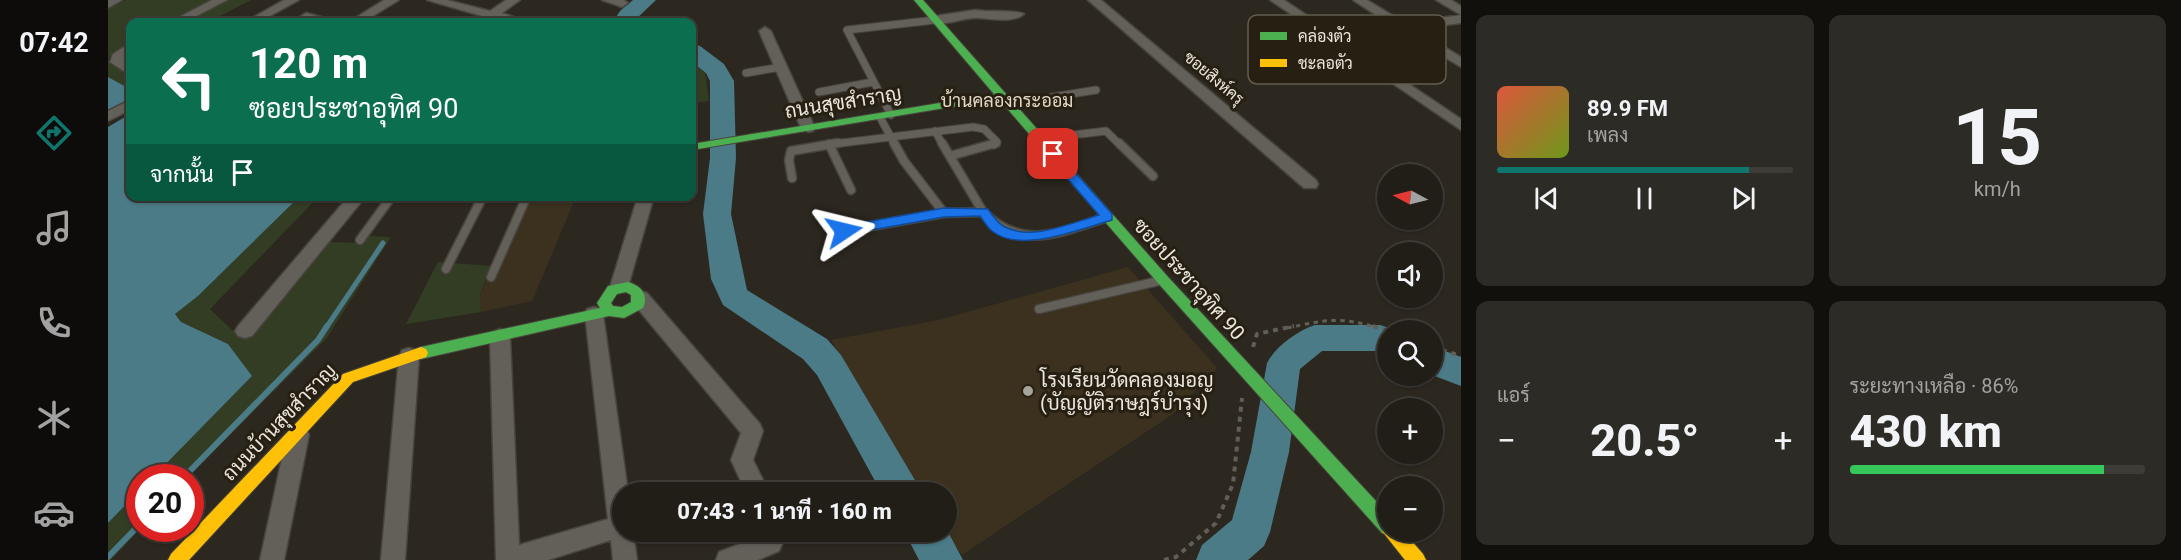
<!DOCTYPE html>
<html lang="th">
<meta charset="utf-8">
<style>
:root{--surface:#211e18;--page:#2d2b25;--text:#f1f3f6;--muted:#a2a2a2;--line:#3e3c37;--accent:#0f766e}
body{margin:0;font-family:Roboto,Sarabun,sans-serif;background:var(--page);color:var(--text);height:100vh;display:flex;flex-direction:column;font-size:22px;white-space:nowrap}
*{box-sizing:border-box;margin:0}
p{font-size:20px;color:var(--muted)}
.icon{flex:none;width:33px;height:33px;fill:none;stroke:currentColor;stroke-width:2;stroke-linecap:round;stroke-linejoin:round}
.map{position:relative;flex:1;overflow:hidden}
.drawer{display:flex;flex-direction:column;gap:15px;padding:15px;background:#12100d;width:720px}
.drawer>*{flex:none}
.banner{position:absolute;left:18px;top:18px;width:570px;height:183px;border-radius:12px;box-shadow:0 2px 4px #0004,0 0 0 2px var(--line);background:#0b6e4f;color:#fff;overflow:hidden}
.needle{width:39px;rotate:277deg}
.controls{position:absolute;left:1269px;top:164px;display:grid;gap:12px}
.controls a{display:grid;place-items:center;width:66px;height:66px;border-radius:50%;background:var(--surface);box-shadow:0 2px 4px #0004,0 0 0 2px var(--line);font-size:30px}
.speed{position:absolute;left:18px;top:464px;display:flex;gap:12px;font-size:30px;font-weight:700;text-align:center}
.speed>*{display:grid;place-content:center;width:78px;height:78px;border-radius:50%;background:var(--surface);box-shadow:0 2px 4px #0004,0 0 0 2px var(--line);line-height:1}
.speed .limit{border:9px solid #d22;background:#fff;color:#111}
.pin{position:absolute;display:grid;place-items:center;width:51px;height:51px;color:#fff;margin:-26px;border-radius:12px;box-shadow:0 3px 9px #0006}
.me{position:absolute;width:66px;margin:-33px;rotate:80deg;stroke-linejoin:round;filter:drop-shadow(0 0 4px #0008)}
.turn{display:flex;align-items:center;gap:21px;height:126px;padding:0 24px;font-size:27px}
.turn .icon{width:78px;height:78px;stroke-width:2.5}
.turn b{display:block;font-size:42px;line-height:51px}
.then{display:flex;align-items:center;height:57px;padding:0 24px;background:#0003;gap:12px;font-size:22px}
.big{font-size:45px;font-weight:800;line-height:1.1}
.drawer .tile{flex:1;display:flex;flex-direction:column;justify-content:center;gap:9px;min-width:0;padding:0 21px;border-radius:12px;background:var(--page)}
.drawer .dial{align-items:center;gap:0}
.dial b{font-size:78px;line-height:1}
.song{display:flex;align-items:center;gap:18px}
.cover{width:72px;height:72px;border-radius:9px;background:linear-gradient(135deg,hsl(10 70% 55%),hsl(80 70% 35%))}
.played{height:6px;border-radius:3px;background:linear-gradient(90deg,var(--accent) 85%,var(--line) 85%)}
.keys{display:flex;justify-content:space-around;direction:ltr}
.heat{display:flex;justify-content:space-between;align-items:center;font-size:33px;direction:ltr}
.charge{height:9px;border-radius:4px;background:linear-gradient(90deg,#34c759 86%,var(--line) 0)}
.drawer .tiles{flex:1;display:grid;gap:15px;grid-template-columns:repeat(2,1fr)}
.trip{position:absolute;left:504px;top:482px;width:345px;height:60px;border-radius:30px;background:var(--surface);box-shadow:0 2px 4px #0004,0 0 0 2px var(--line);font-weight:800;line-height:60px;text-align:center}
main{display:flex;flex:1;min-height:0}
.menu{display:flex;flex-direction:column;width:108px;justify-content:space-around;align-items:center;background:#0d0c0a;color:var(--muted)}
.menu .icon{width:42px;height:42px}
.menu .selected{color:var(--accent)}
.menu b{font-size:27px;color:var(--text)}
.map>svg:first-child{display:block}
</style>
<main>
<nav class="menu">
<b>07:42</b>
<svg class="icon selected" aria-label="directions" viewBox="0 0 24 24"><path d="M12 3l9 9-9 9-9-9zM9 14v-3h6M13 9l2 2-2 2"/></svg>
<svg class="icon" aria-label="music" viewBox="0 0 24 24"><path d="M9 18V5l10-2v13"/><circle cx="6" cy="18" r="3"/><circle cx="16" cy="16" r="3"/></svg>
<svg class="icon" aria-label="phone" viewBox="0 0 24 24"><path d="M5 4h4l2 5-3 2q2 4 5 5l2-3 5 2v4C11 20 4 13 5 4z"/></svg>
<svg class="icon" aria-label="climate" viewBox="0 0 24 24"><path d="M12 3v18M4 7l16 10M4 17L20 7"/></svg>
<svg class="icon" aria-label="car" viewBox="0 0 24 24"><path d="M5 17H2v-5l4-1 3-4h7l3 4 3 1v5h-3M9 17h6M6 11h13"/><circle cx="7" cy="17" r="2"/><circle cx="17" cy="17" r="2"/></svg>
</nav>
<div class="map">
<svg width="1353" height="560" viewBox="0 0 1353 560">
<rect width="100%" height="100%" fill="#2c2820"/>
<!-- built -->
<path fill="#3b311e" d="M416,197H468L424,301L373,312L372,294Z
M1020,267L1109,368L1065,414L854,555L838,531V492H811L723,340L831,320Z"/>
<!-- green -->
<path fill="#333d24" d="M18,0H107L63,22H22V43L5,52L0,60L22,74V89L0,77V8Z
M118,0H143L100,22H74Z
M584,63L597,72L601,101L584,103Z
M191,197H210L102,309L124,330L144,335L221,242L253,243L259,236L283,237L218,339L80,477H45L144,376L120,344L73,322L67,314L90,296Z
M330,262L383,266L372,294L373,312L298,324Z
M31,491L33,528L3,560H0V523Z"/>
<!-- water -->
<path fill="#4b7b87" d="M0,77L22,89V99L0,112Z
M22,114V196L191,197L90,296L67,314L73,322L120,344L144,376L45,477H32L31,491L0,523V127Z"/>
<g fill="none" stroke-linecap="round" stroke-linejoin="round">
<!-- stream-far1 -->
<path stroke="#4b7b87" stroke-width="5" d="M218,328L275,243"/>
<!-- stream -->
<path stroke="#4b7b87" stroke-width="6" d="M76,477L210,340L219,326
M0,557L32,524"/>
<!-- river -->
<path fill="#4b7b87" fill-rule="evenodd" d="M525,0H548L525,22H505L512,11Z
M584,44L592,46L616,64L626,81L628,158L623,214L639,290L719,339L733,355L814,492H773L709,375L695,359L615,305L603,279L595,214L602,158V81L598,73L584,62Z
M1207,325H1272L1288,330H1280V354L1271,351H1214L1192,369L1181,452L1162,532L1156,546L1140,560H1088L1094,545L1124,520L1143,452L1159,363C1168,346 1189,331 1207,325Z
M1324,346L1353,357V386L1324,375Z
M838,528L855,560H811L796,531H838Z"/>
<defs>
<path id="lane-far1" d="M638,73L673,67
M711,92L765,82
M900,104L988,90
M783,115L739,30L827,20
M772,117L787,145
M827,131L835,145
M931,139L998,131L1012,145
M717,145L865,127L876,129L889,142L886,145"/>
<path id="lane" d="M786,143L796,161L836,213L875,212C916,252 952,232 1000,217
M834,143L875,212
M1011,143L1045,176
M721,144L743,190
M842,156L888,143
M684,178L681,160L683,151L730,143
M736,231L836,213
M252,240L284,196
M338,269L375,196
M383,277L419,196
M931,309L1055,280"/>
<path id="street" d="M0,0H14L0,8Z
M104,0H119L77,22H62Z
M176,0H191L151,22H137Z
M276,0H291L255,22H241Z
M319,0H339L382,11L398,0H412L394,13L420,22C409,23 400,21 389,20C384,19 380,22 375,21L374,16Z
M494,0H516L520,3L514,7Z
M980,0H993L1208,180L1210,184L1208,188H1196Z
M1162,0H1176L1225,33L1283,25L1245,0H1259L1297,23L1353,15V23L1307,29L1353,57V67L1293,31L1234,39L1353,119V130Z
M1328,0H1343L1353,6V15Z
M867,10C878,12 912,10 916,14C904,24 883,18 868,18C855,17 832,29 821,20L827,16Z
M198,13L221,19L223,22L194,20L192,17Z
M657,27L663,31L707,128L705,131L700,132L693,128L651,31Z
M22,43V53L16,61L22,65V75L2,62L5,54Z
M22,100V110L0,121V111Z
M241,196H258L144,336L137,338L130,336L127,331L130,326Z
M530,196H546L520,287L517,292H505L502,287Z
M532,291L539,293L652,424L655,431L645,460L661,492H638L623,460L633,433L525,303L523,298L525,293Z
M486,307L493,309L495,314L520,492H514V531H525L529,560H505L503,540L440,560H388L382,337L385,332L392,329L399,332L402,337L411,545L500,519L477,314L479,309Z
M301,348L308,350L311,356L297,560H273L291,356L294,350Z
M190,426L198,428L201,435L176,560H152L179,435L182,428Z
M656,531H680L671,551L650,560H608L611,552L655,535Z"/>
<path id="fast" d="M806,0H815L1060,277L1280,514V531H1287L1286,533L1280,535L1274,533L1050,283L891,99L584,150V144L886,94Z
M520,282C533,286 541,294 535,308L516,318L501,316L313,359L308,357L306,353L308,349L313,347L492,308L489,303L500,286ZM518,292L523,295V302L514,307L505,306L503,303L509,294Z"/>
<path id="slow" d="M313,347L318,349L320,353L318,357L245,382L81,560H60L63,554L235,374Z
M1280,524V531H1295L1315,554L1318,560H1297L1274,531Z"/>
</defs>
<!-- lane-far1 casing -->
<use href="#lane-far1" stroke="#47443c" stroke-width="9"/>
<!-- lane casing -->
<use href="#lane" stroke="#47443c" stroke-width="11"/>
<!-- street casing -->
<use href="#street" stroke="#47443c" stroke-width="3"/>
<!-- fast casing -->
<use href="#fast" stroke="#47443c" stroke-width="2"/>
<!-- slow casing -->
<use href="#slow" stroke="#47443c" stroke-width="2"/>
<!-- path-far1 -->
<path stroke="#615e57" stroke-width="3" stroke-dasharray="4.5 4.5" stroke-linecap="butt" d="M1179,328C1218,320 1231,316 1270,328"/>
<!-- path -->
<path stroke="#615e57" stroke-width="4" stroke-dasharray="5 5" stroke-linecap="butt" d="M1265,326L1280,331
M1145,347L1149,334L1186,326
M1324,347L1353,356
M1056,560L1068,557L1108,523L1125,484L1134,398"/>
<!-- lane-far1 -->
<use href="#lane-far1" stroke="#635f59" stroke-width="7"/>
<!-- lane -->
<use href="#lane" stroke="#635f59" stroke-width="8"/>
<!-- street -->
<use href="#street" fill="#635f59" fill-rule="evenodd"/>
<!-- fast -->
<use href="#fast" fill="#4caf50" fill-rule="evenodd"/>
<!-- slow -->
<use href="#slow" fill="#ffc107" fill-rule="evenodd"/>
</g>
<!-- route -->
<path fill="#1a73e8" stroke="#114b97" stroke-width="1.5" d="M945,151L949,152L1004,214V220C972,229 913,254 884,231C879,227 876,221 872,216L836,217L736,235L729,231L736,226L836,208L880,209C884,215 889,222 895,226C922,242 963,223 991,215L941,157L939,154Z"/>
<!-- markers -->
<circle fill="#a9a49c" stroke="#272012" stroke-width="2" cx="920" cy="391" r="6"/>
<g text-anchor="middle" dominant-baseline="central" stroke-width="6" stroke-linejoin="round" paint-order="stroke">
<!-- far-street labels -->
<g font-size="16" fill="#ece7de" stroke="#272012">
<text transform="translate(1106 78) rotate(40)">ซอยสิงห์ครุ</text>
</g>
<!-- far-quarter labels -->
<g font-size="18" fill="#e2d8c6" stroke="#272012">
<text x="899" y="100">บ้านคลองกระออม</text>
</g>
<!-- street labels -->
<g font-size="20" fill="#ece7de" stroke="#272012">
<text transform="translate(735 102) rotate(-9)">ถนนสุขสำราญ</text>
<text transform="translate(1081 279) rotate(48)">ซอยประชาอุทิศ 90</text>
<text transform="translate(171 422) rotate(-46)">ถนนบ้านสุขสำราญ</text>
</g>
<!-- poi labels -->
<g font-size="20" fill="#ece7de" stroke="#272012" text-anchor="start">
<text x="932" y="380">โรงเรียนวัดคลองมอญ<tspan x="932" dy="23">(บัญญัติราษฎร์บำรุง)</tspan></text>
</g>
</g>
<!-- legend -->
<rect x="1140" y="15" width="198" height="69" rx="9" fill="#272012" stroke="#625c4f" stroke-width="1.5"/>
<rect x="1152" y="32" width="27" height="8" fill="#4caf50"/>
<rect x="1152" y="59" width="27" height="8" fill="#ffc107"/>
<g font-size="16" fill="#ece7de">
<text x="1190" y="42">คล่องตัว</text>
<text x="1190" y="69">ชะลอตัว</text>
</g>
</svg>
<div class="controls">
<a><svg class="needle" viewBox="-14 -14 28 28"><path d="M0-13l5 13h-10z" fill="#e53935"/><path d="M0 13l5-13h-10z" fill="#a2a2a2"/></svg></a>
<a><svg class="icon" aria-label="sound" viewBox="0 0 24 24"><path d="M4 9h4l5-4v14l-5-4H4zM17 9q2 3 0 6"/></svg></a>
<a><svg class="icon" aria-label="search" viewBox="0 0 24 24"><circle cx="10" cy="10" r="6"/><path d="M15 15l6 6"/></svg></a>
<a>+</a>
<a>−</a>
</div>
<div class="speed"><div class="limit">20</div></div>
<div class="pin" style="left:945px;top:154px;background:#d93025"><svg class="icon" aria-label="arrive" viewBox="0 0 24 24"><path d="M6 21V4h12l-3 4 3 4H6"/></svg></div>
<svg class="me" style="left:736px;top:231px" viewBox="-20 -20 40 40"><path d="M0-17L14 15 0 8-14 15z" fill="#1a73e8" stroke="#fff" stroke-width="4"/></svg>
<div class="trip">07:43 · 1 นาที · 160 m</div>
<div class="banner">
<div class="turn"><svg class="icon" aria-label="left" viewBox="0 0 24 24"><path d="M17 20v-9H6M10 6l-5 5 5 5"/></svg><div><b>120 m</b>ซอยประชาอุทิศ 90</div></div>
<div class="then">จากนั้น<svg class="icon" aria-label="arrive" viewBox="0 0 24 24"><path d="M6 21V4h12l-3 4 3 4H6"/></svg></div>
</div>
</div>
<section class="drawer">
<div class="tiles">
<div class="tile">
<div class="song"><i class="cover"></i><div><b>89.9 FM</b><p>เพลง</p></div></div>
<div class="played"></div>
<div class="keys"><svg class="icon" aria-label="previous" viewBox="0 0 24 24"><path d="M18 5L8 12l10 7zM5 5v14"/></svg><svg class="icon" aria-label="pause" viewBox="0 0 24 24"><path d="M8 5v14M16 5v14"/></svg><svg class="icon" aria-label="next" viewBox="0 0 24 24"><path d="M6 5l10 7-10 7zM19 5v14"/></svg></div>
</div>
<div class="tile dial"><b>15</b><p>km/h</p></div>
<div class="tile"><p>แอร์</p>
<div class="heat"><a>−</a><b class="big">20.5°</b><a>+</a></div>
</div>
<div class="tile"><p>ระยะทางเหลือ · 86%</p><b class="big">430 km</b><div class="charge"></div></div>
</div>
</section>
</main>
